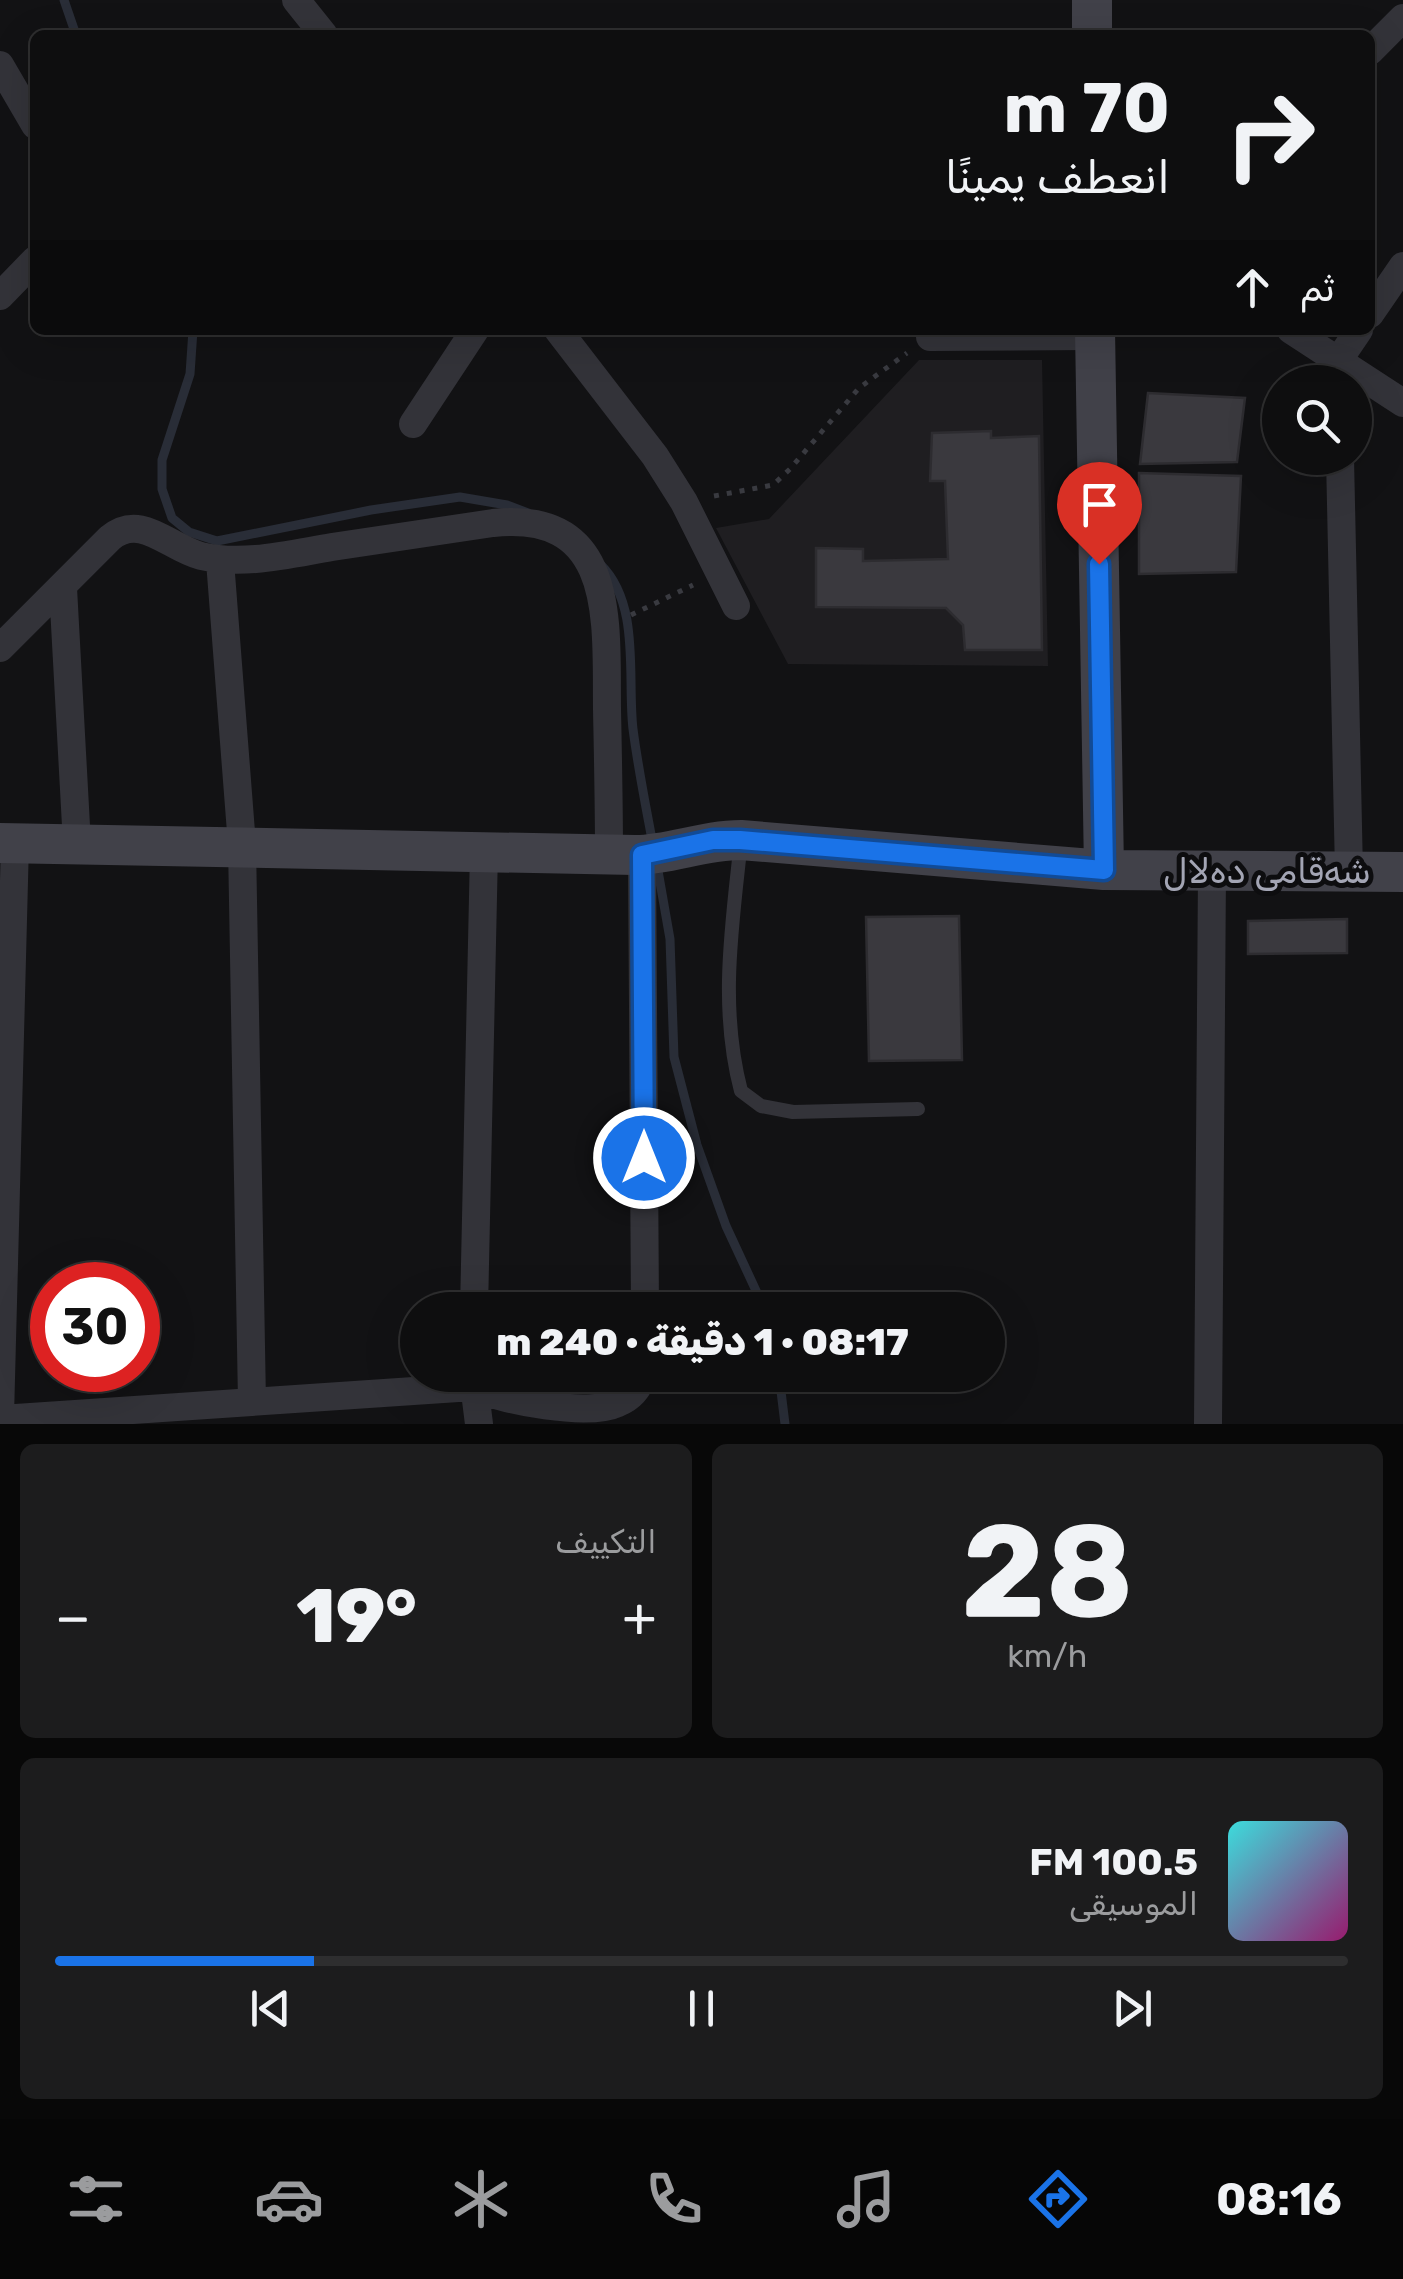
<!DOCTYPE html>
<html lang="ar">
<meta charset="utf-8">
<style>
:root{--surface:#0e0e0f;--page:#1c1c1d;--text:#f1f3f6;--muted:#9b9c9e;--line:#2e2e2f;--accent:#1a73e8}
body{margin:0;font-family:Rubik,Vazirmatn,sans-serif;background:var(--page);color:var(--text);direction:rtl;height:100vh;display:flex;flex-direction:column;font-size:38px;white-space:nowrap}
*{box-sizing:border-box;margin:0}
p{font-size:32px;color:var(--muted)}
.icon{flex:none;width:55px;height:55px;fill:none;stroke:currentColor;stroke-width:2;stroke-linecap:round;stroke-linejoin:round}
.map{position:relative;height:1424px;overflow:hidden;direction:ltr}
.details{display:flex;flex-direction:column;gap:20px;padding:20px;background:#080808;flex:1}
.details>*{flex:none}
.top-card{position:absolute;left:30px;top:30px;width:1345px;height:305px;border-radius:15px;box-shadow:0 10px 40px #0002,0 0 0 2px var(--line);direction:rtl;background:#0e0e0f;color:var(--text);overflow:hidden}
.tools{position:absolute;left:1262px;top:365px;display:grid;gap:20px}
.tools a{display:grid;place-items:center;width:110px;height:110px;border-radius:50%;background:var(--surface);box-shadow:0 10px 40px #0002,0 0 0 2px var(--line);font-size:50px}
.speed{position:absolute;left:30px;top:1262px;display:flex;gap:20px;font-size:50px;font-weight:700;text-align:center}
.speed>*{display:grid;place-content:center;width:130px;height:130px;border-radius:50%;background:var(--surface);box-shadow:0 10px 40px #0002,0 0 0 2px var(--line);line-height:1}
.speed .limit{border:15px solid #d22;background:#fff;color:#111}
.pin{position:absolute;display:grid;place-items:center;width:85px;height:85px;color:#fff;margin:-102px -42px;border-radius:50% 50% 50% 0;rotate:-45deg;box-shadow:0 0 10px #0007}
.pin .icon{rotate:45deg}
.me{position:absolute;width:110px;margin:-55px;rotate:0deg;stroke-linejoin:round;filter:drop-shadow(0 0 8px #0008)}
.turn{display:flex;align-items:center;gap:35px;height:210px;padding:0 40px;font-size:45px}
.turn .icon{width:130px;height:130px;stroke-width:2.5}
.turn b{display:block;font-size:70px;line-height:85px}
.then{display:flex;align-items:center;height:95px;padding:0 40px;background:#0003;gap:20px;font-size:38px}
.big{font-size:75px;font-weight:800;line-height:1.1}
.details .tile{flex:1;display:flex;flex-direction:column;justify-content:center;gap:15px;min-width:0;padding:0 35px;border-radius:15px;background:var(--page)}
.details .dial{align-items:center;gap:0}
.dial b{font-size:130px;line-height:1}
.song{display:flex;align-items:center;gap:30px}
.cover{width:120px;height:120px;border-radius:15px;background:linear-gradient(135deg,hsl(180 70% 55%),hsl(320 70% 35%))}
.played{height:10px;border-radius:5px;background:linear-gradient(90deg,var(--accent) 20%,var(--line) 20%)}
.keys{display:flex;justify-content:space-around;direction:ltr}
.heat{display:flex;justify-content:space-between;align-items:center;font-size:55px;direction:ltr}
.details .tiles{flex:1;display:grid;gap:20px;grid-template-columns:1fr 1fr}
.tile:last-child{grid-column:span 2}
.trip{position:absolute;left:400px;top:1292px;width:605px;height:100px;border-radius:50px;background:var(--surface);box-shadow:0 10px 40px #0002,0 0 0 2px var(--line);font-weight:800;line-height:100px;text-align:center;direction:rtl}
.tabs{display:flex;height:160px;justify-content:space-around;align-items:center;background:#060606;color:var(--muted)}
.tabs .icon{width:70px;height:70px}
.tabs .selected{color:var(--accent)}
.tabs b{font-size:45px;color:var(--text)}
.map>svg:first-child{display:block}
</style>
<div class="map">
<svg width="1403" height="1424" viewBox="0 0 1403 1424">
<rect width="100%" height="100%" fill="#121214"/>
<!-- built -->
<path fill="#1f1e21" d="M919,360H1042L1048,666L788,664L716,528L769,519Z"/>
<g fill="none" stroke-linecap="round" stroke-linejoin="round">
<!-- stream -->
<path stroke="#292d37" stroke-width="9" d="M64,0L76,35
M193,330L190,374L162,460V489L172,518L189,532L217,541L371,510L460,497L507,505L528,513
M601,565C641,605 627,678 633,729C638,768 646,807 653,845
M657,865L670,939L674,1057L697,1145L726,1226L765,1310
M779,1375L785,1424"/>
</g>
<!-- building -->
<path fill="#3a393e" stroke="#2d2c30" stroke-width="2.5" d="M1148,393L1245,398L1237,462L1140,464Z
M991,431V438L1039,436L1042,650H965L963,625L946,608L816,607V548L863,549V561L948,559L945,481H930L932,433Z
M1139,473L1241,476L1236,572L1139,574Z
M959,916L962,1060L869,1061L866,917Z
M1347,919V953L1248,954V921Z"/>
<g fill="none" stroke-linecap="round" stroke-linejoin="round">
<!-- path -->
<path stroke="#393a40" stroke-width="5" stroke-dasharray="5 8" stroke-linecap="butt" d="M714,496L773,485L790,469L859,388L907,353
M631,615L693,585"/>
<!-- service -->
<path stroke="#333339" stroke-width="14" d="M741,841C732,926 719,1007 741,1091L761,1106L793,1112L918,1109"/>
<!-- minor -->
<path stroke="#333339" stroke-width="28" d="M296,0L324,35
M1370,51L1403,18
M0,65L35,125
M0,296L35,260
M1370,314L1403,266
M558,330L655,456L684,502L736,606
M1291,330L1403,403
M930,337L1095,336
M1338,376V361L1359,330
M413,424L475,330
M1340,458L1349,872
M220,561L242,845L252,1402
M63,588L77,844
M0,648L110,538C141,512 169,548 201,556C243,566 290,554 332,547C385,539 439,531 493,523C617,510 606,622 607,709C608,757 609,806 609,855
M642,855L645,1310
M474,1310L484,851
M473,1376L479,1424
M0,1417L15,843
M0,1419L473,1387C503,1401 588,1417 618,1403C631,1398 639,1388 643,1375
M1208,1424L1212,871"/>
<!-- secondary -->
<path stroke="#414149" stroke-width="40" d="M1092,0V35
M1095,330L1104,870
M0,843C212,845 423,853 635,855C670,855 703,840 741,840L1104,870L1403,872"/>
</g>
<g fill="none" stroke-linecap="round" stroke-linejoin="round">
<defs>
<path id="route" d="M644,1158L642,855L713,840H740L1104,870L1099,564"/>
</defs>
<!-- route casing -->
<use href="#route" stroke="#114b97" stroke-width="25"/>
<!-- route -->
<use href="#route" stroke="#1a73e8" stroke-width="18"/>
</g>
<g text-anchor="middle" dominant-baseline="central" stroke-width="10" stroke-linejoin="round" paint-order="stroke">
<!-- street labels -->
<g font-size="35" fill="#a3a5b4" stroke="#0d0d0f">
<text x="1267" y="871">شەقامی دەلال</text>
</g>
</g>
</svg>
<div class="tools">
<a><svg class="icon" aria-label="search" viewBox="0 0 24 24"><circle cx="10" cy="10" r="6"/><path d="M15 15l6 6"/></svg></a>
</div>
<div class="speed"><div class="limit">30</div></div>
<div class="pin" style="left:1099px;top:564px;background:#d93025"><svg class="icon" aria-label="arrive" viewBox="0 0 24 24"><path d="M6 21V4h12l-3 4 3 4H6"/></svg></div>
<svg class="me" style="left:644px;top:1158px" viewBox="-20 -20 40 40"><circle r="17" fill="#1a73e8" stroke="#fff" stroke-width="3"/><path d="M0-11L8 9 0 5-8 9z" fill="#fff"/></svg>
<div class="trip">08:17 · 1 دقيقة · 240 m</div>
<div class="top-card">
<div class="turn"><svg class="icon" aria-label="right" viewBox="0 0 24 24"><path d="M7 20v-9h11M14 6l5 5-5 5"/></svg><div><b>70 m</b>انعطف يمينًا</div></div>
<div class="then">ثم<svg class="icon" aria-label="ahead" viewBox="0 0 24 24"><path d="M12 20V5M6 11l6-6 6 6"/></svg></div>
</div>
</div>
<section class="details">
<div class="tiles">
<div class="tile dial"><b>28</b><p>km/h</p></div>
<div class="tile"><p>التكييف</p>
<div class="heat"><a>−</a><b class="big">19°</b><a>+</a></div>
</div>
<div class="tile">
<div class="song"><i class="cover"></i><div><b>100.5 FM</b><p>الموسيقى</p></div></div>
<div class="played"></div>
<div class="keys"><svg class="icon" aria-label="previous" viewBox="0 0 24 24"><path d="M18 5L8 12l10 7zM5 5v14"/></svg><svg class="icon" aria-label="pause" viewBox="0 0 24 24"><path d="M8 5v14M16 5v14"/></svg><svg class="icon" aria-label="next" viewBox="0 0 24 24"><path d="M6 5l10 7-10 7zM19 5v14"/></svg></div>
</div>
</div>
</section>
<nav class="tabs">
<b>08:16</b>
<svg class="icon selected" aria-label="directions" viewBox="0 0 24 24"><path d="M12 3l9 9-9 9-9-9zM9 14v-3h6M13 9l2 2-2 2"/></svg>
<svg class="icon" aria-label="music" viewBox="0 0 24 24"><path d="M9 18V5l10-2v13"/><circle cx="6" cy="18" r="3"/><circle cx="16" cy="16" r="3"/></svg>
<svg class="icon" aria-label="phone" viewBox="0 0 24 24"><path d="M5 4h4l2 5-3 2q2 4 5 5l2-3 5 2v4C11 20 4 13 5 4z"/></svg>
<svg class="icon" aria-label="climate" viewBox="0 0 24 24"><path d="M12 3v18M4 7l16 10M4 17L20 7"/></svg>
<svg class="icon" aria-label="car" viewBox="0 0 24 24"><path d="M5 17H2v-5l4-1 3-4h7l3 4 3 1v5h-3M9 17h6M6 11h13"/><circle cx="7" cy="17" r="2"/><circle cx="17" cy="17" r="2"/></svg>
<svg class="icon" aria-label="filters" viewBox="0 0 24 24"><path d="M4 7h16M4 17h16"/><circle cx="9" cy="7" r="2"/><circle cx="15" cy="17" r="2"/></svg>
</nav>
